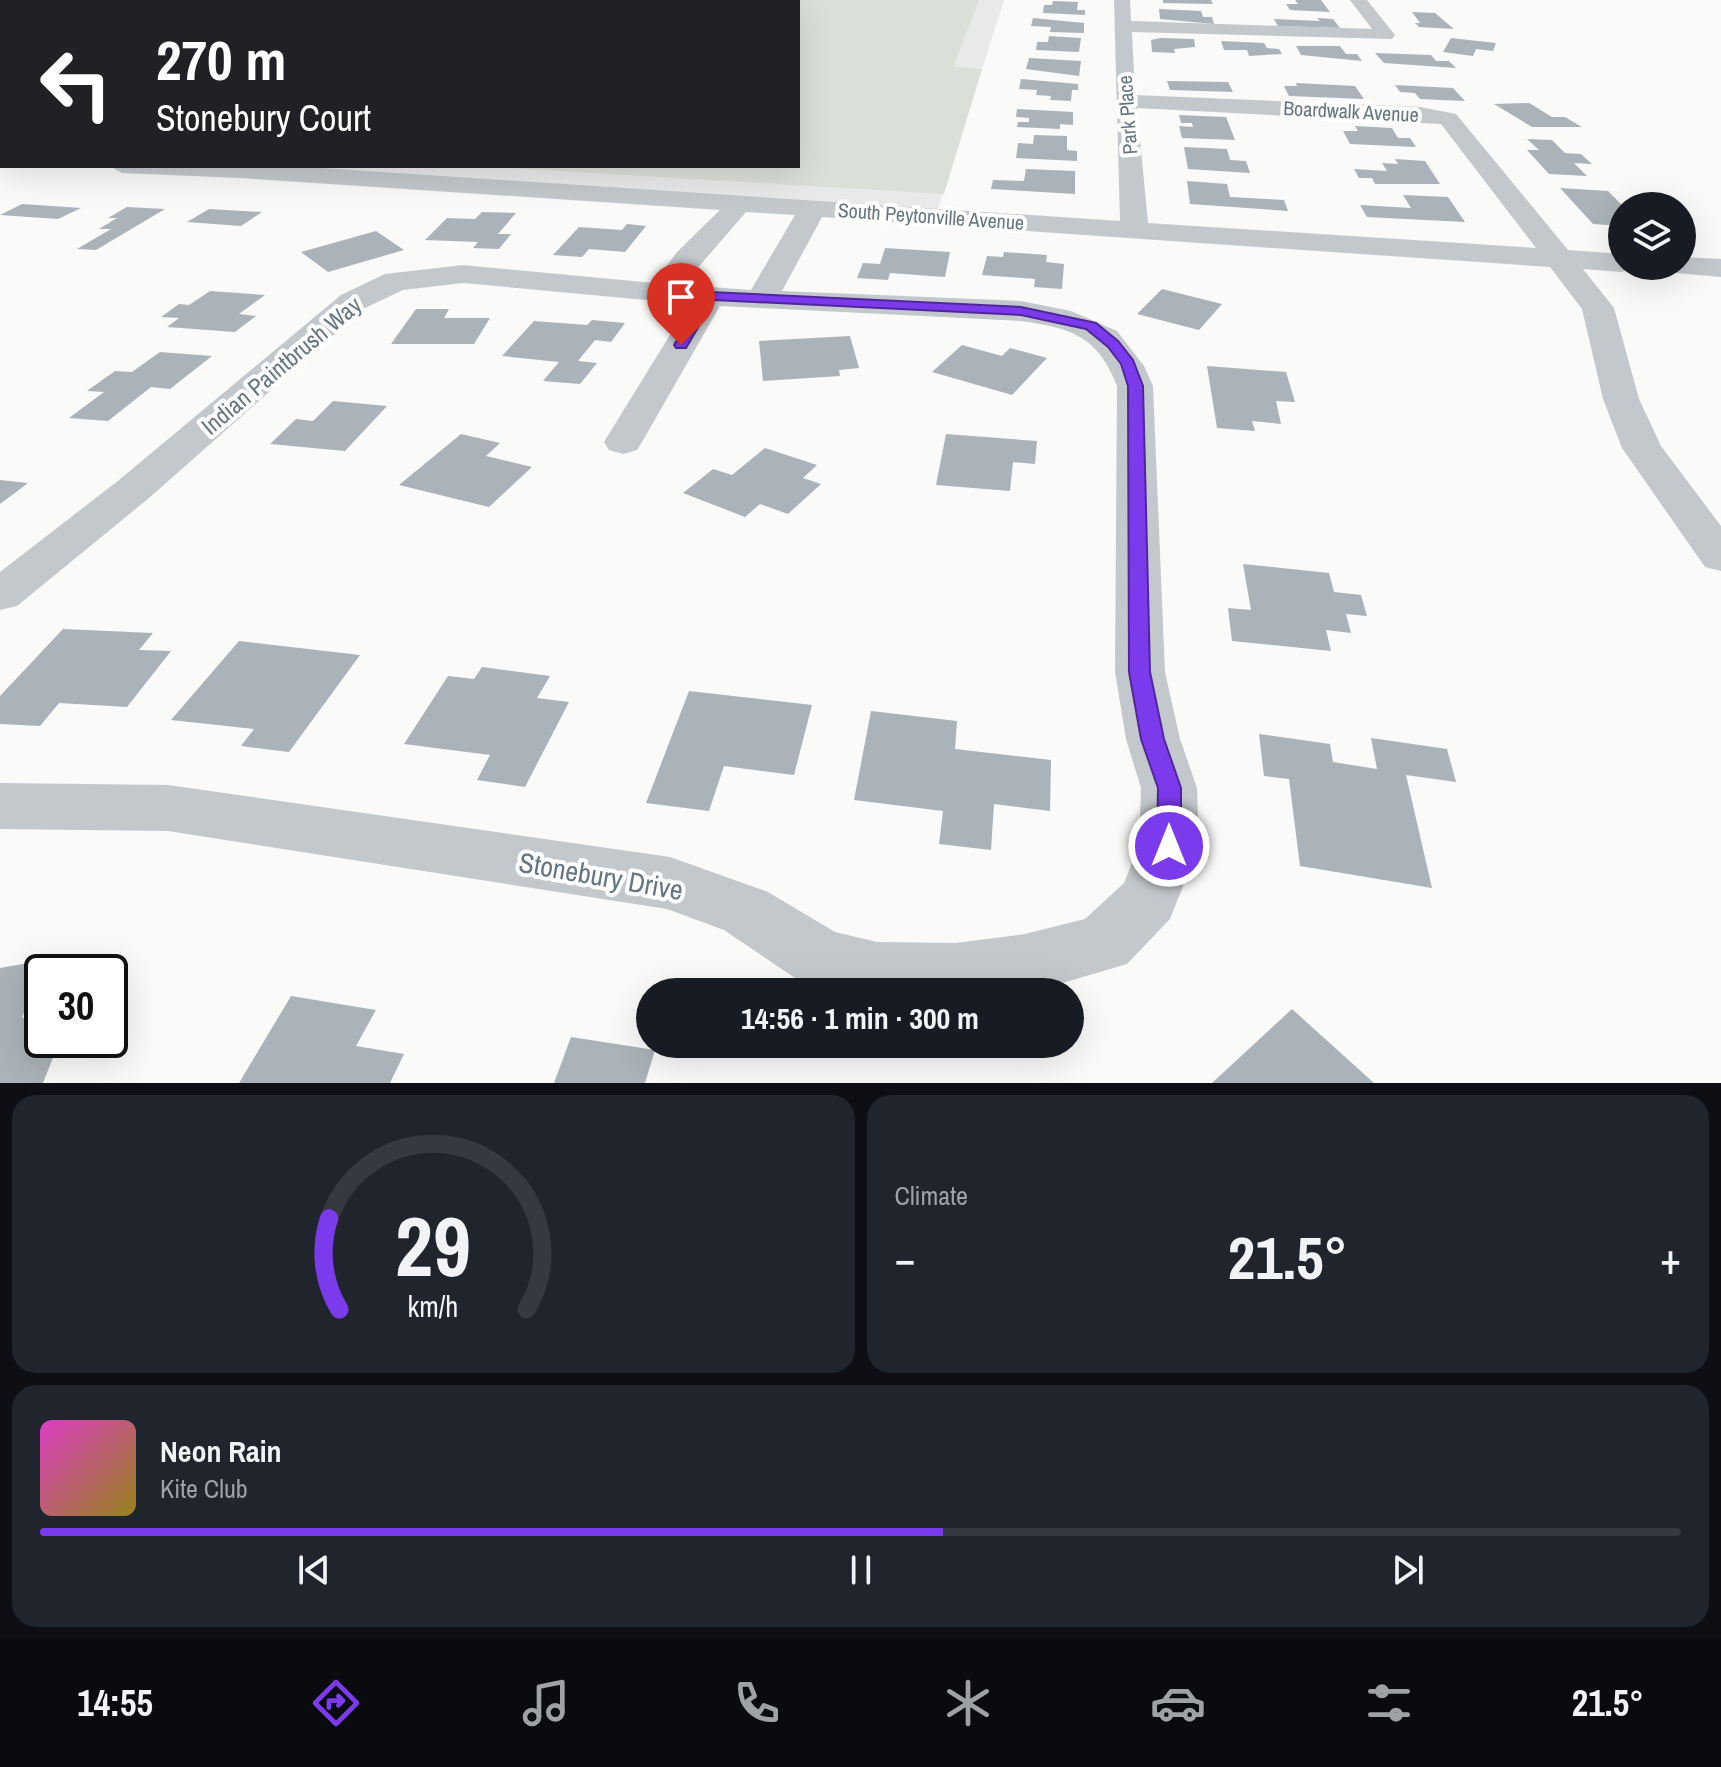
<!DOCTYPE html>
<meta charset="utf-8">
<style>
:root{--surface:#171b24;--page:#20242c;--text:#f1f3f6;--muted:#9ea1a6;--line:#363941;--accent:#7c3aed}
body{margin:0;font-family:"Archivo Narrow",sans-serif;background:var(--page);color:var(--text);height:100vh;display:flex;flex-direction:column;font-size:30px;white-space:nowrap}
*{box-sizing:border-box;margin:0}
p{font-size:26px;color:var(--muted)}
.icon{flex:none;width:44px;height:44px;fill:none;stroke:currentColor;stroke-width:2;stroke-linecap:round;stroke-linejoin:round}
.map{position:relative;height:1083px;overflow:hidden}
.drawer{display:flex;flex-direction:column;gap:12px;padding:12px;background:#0d0f14;flex:1}
.drawer>*{flex:none}
.hud{position:absolute;left:0px;top:0px;width:800px;height:168px;box-shadow:0 8px 32px #0002;background:#202124;color:#fff;overflow:hidden}
.controls{position:absolute;left:1608px;top:192px;display:grid;gap:16px}
.controls a{display:grid;place-items:center;width:88px;height:88px;border-radius:50%;background:var(--surface);box-shadow:0 8px 32px #0002;font-size:40px}
.speed{position:absolute;left:24px;top:954px;display:flex;gap:16px;font-size:40px;font-weight:700;text-align:center}
.speed>*{display:grid;place-content:center;width:104px;height:104px;border-radius:50%;background:var(--surface);box-shadow:0 8px 32px #0002;line-height:1}
.speed .limit{border:4px solid #111;border-radius:12px;background:#fff;color:#111}
.pin{position:absolute;display:grid;place-items:center;width:68px;height:68px;color:#fff;margin:-82px -34px;border-radius:50% 50% 50% 0;rotate:-45deg;box-shadow:0 0 8px #0007}
.pin .icon{rotate:45deg}
.me{position:absolute;width:88px;margin:-44px;rotate:0deg;stroke-linejoin:round;filter:drop-shadow(0 0 6px #0008)}
.turn{display:flex;align-items:center;gap:28px;height:168px;padding:0 24px;font-size:36px}
.turn .icon{width:104px;height:104px;stroke-width:2.5}
.turn b{display:block;font-size:56px;line-height:68px}
.big{font-size:60px;font-weight:700;line-height:1.1}
.drawer .tile{flex:1;display:flex;flex-direction:column;justify-content:center;gap:12px;min-width:0;padding:0 28px;border-radius:24px;background:var(--page)}
.drawer .dial{align-items:center;gap:0}
.dial svg{height:208px;overflow:visible;fill:none;stroke:var(--line);stroke-width:7;stroke-linecap:round;text-anchor:middle}
.dial text{fill:var(--text);stroke:none}
.song{display:flex;align-items:center;gap:24px}
.cover{width:96px;height:96px;border-radius:12px;background:linear-gradient(135deg,hsl(310 70% 55%),hsl(50 70% 35%))}
.played{height:8px;border-radius:4px;background:linear-gradient(90deg,var(--accent) 55%,var(--line) 55%)}
.keys{display:flex;justify-content:space-around;direction:ltr}
.heat{display:flex;justify-content:space-between;align-items:center;font-size:44px;direction:ltr}
.drawer .tiles{flex:1;display:grid;gap:12px;grid-template-columns:1fr 1fr}
.tile:last-child{grid-column:span 2}
.trip{position:absolute;left:636px;top:978px;width:448px;height:80px;border-radius:40px;background:var(--surface);box-shadow:0 8px 32px #0002;font-weight:700;line-height:80px;text-align:center}
.tabs{display:flex;height:128px;justify-content:space-around;align-items:center;background:#090b0e;color:var(--muted)}
.tabs .icon{width:56px;height:56px}
.tabs .on{color:var(--accent)}
.tabs b{font-size:36px;color:var(--text)}
.map>svg:first-child{display:block}
</style>
<div class="map">
<svg width="1721" height="1083" viewBox="0 0 1721 1083">
<rect width="100%" height="100%" fill="#fafaf8"/>
<!-- built -->
<path fill="#e8e9e9" d="M0,0H1004L937,212L256,166H798V2H2V139Z"/>
<!-- green -->
<path fill="#dadfd7" d="M538,0H979L953,67L982,69L944,194L494,167L798,166V2Z"/>
<!-- building -->
<path fill="#aab3b9" d="M1163,0H1211L1213,4L1163,3Z
M1295,0H1321L1330,12L1290,10L1286,4H1298Z
M1053,1L1078,2L1077,10H1085V15L1043,13L1044,5H1052Z
M1159,9L1201,11L1203,17H1212L1214,24L1160,19Z
M1412,12L1435,13L1454,29L1419,27L1415,23H1420Z
M1033,18L1084,23V33L1050,32L1051,27L1031,26Z
M1317,18L1333,19L1340,28L1278,26L1274,19L1320,21Z
M1049,36L1081,38L1079,52L1036,50L1037,42H1048Z
M1160,38L1194,39L1195,47L1174,49L1175,53L1152,52L1151,40Z
M1451,38L1496,43L1493,51L1476,49L1473,56L1443,52Z
M1221,41L1264,43L1267,48L1279,49L1282,54L1249,56L1247,50H1224Z
M1296,46H1340L1346,54H1357L1362,61L1301,55Z
M1375,53L1431,55L1436,61H1449L1456,68L1384,63Z
M1029,58L1081,61L1079,76L1026,69Z
M1021,79L1078,84V90H1072L1071,101L1050,100L1051,96L1036,95L1037,90L1019,89Z
M1167,81L1228,82L1233,92L1170,90Z
M1296,83L1355,86L1364,99L1289,96L1284,86H1297Z
M1395,85L1453,88L1465,101L1420,99L1415,93L1400,92Z
M1529,103L1552,117H1565L1582,127H1532L1494,104Z
M1017,109L1073,112V125L1060,124V129L1017,127L1018,122H1029V118L1016,117Z
M1179,115L1226,117L1235,140L1182,138L1179,126L1193,127L1192,123H1181Z
M1355,126L1392,128L1398,138H1410L1416,147L1350,144L1343,131H1358Z
M1034,135L1067,136V150L1077,151V161L1016,158L1018,143L1033,144Z
M1527,139L1552,140L1565,153L1581,154L1592,164L1574,163L1587,176L1549,174L1527,150H1539Z
M1184,147L1227,149L1230,160L1246,161L1250,173L1188,169Z
M1395,159L1425,161L1440,184H1375L1372,178H1359L1354,169L1387,171L1382,163L1398,164Z
M1026,169L1075,171V194L991,189L993,180L1024,181Z
M1187,181L1227,184L1230,197L1284,200L1288,211L1190,204Z
M1560,188L1608,191L1622,205V226L1593,224Z
M1403,195L1448,197L1465,222L1367,217L1360,205L1411,208Z
M22,204L81,208L58,219L0,215Z
M127,207L165,209L96,250L77,249L111,229H99L117,218H108Z
M209,209L262,212L241,226L187,222Z
M482,212L516,213L498,234H511L499,249L473,248L478,242L425,240L447,218L475,219Z
M627,224L646,226L625,252L589,249L582,257L553,255L579,227L622,230Z
M376,231L404,250L328,272L301,252Z
M885,248L950,252L945,277L890,273L888,280L857,278L863,263L880,264Z
M1004,252L1047,255L1046,262L1064,264L1062,289L1034,287L1035,279L982,275L987,256L1003,257Z
M1162,289L1222,304L1199,330L1137,314Z
M210,291L265,295L239,314L256,316L235,332L167,327L179,318L161,317L179,304L189,305Z
M416,309H449L444,318H490L474,344H391Z
M592,320L625,323L611,342L595,340L578,361L597,363L580,384L543,381L559,362L502,356L534,321L587,325Z
M850,336L859,368L839,370L840,376L763,381L759,341Z
M962,345L1002,356L1010,348L1047,358L1012,395L932,372Z
M160,352L212,356L170,389L151,387L108,421L69,418L104,392L87,391L115,371L132,372Z
M1207,366L1286,372L1295,402L1276,401L1281,424L1252,421L1255,431L1217,428Z
M333,401L387,406L345,451L270,444L296,419L313,421Z
M461,434L500,443L486,456L532,467L489,507L399,485Z
M946,434L1037,441L1035,464L1013,462L1010,491L936,485Z
M765,448L817,465L803,478L821,484L788,514L760,504L745,517L683,493L713,469L732,475Z
M0,480L28,483L0,504Z
M1243,564L1329,573L1334,592L1361,595L1367,616L1346,614L1351,633L1326,630L1331,651L1232,641L1228,608L1251,610Z
M63,629L153,633L139,650L171,651L127,707L59,703L40,726L0,724V696Z
M239,641L360,655L289,752L241,746L254,729L171,720Z
M482,667L550,676L537,698L569,702L525,787L477,780L490,755L404,744L448,676L474,679Z
M689,691L812,705L794,775L724,766L709,811L646,803Z
M871,711L957,721L955,749L1051,760L1050,811L994,804L991,850L939,844L943,811L854,800Z
M1259,734L1330,744L1333,762L1377,769L1371,738L1447,749L1456,782L1406,775L1432,888L1300,866L1289,779L1264,776Z
M46,960L22,1018L42,1014V1040H60L43,1083H0V968Z
M291,996L376,1010L356,1046L404,1054L390,1083H239Z
M1292,1009L1374,1083H1212Z
M571,1037L655,1050L645,1083H554Z"/>
<g fill="none" stroke-linecap="round" stroke-linejoin="round">
<!-- minor -->
<path fill="#c3c8cc" fill-rule="evenodd" d="M1114,0H1130L1131,21L1372,29L1350,0H1367L1395,35L1392,39L1132,32L1135,95L1420,107L1456,114L1568,250L1622,254V266H1635L1622,272L1583,269L1614,308L1639,399L1661,446L1721,526V571L1705,567L1622,448L1603,399L1582,309L1550,267L822,217L782,291L1021,301L1071,311L1117,331L1144,366L1153,386L1165,672L1180,739L1197,788L1199,846L1170,919L1127,964L1032,992H834L798,980L724,930L667,909L168,831L0,829V783L168,785L670,857L768,892L835,932L877,942L956,943L1025,934L1085,919L1124,883L1139,846L1141,788L1126,739L1115,672L1117,386C1098,336 1071,328 1021,321L720,306L642,442L637,450L623,454L609,450L604,442L689,304L463,283L403,290L363,309L149,498L17,606L0,610V572L119,480L341,295L385,274L463,265L654,283L677,252L720,210L240,178L122,173L110,166H293L1120,221ZM1137,108L1441,124L1536,248L1148,223ZM746,212L795,215L751,290L683,285Z
M0,150H2V164H0Z
M1682,257L1721,259V277L1664,272L1660,266H1682Z"/>
</g>
<!-- route -->
<path fill="#7c3aed" stroke="#51269a" stroke-width="2" d="M710,292L1021,307L1096,323L1118,341L1133,360L1143,386L1150,672L1164,739L1181,788V846L1178,854L1169,857L1160,854L1157,846L1158,788L1141,739L1129,672L1128,386L1121,364L1108,347L1086,329L1021,315L714,300L686,348H676L674,345L703,296Z"/>
<g text-anchor="middle" dominant-baseline="central" stroke-width="8" stroke-linejoin="round" paint-order="stroke">
<!-- far-street labels -->
<g font-size="20" fill="#657683" stroke="#fff">
<text transform="translate(1351 111) rotate(3)">Boardwalk Avenue</text>
<text transform="translate(1127 115) rotate(-94)">Park Place</text>
<text transform="translate(931 216) rotate(4)">South Peytonville Avenue</text>
</g>
<!-- street labels -->
<g font-size="24" fill="#657683" stroke="#fff">
<text transform="translate(281 365) rotate(-40)">Indian Paintbrush Way</text>
</g>
<!-- near-street labels -->
<g font-size="28" fill="#657683" stroke="#fff">
<text transform="translate(601 876) rotate(10)">Stonebury Drive</text>
</g>
</g>
</svg>
<div class="controls">
<a><svg class="icon" aria-label="layers" viewBox="0 0 24 24"><path d="M12 4l9 5-9 5-9-5zM3 14l9 5 9-5"/></svg></a>
</div>
<div class="speed"><div class="limit">30</div></div>
<div class="pin" style="left:681px;top:345px;background:#d93025"><svg class="icon" aria-label="arrive" viewBox="0 0 24 24"><path d="M6 21V4h12l-3 4 3 4H6"/></svg></div>
<svg class="me" style="left:1169px;top:846px" viewBox="-20 -20 40 40"><circle r="17" fill="#7c3aed" stroke="#fff" stroke-width="3"/><path d="M0-11L8 9 0 5-8 9z" fill="#fff"/></svg>
<div class="trip">14:56 · 1 min · 300 m</div>
<div class="hud">
<div class="turn"><svg class="icon" aria-label="left" viewBox="0 0 24 24"><path d="M17 20v-9H6M10 6l-5 5 5 5"/></svg><div><b>270 m</b>Stonebury Court</div></div>
</div>
</div>
<section class="drawer">
<div class="tiles">
<div class="tile dial"><svg viewBox="0 0 100 80">
<path d="M14 69A42 42 0 1 1 86 69"/>
<path d="M14 69A42 42 0 0 1 10 34" stroke="#7c3aed"/>
<text x="50" y="56" font-size="32" font-weight="700">29</text>
<text x="50" y="72" font-size="11">km/h</text>
</svg></div>
<div class="tile"><p>Climate</p>
<div class="heat"><a>−</a><b class="big">21.5°</b><a>+</a></div>
</div>
<div class="tile">
<div class="song"><i class="cover"></i><div><b>Neon Rain</b><p>Kite Club</p></div></div>
<div class="played"></div>
<div class="keys"><svg class="icon" aria-label="previous" viewBox="0 0 24 24"><path d="M18 5L8 12l10 7zM5 5v14"/></svg><svg class="icon" aria-label="pause" viewBox="0 0 24 24"><path d="M8 5v14M16 5v14"/></svg><svg class="icon" aria-label="next" viewBox="0 0 24 24"><path d="M6 5l10 7-10 7zM19 5v14"/></svg></div>
</div>
</div>
</section>
<nav class="tabs">
<b>14:55</b>
<svg class="icon on" aria-label="directions" viewBox="0 0 24 24"><path d="M12 3l9 9-9 9-9-9zM9 14v-3h6M13 9l2 2-2 2"/></svg>
<svg class="icon" aria-label="music" viewBox="0 0 24 24"><path d="M9 18V5l10-2v13"/><circle cx="6" cy="18" r="3"/><circle cx="16" cy="16" r="3"/></svg>
<svg class="icon" aria-label="phone" viewBox="0 0 24 24"><path d="M5 4h4l2 5-3 2q2 4 5 5l2-3 5 2v4C11 20 4 13 5 4z"/></svg>
<svg class="icon" aria-label="climate" viewBox="0 0 24 24"><path d="M12 3v18M4 7l16 10M4 17L20 7"/></svg>
<svg class="icon" aria-label="car" viewBox="0 0 24 24"><path d="M5 17H2v-5l4-1 3-4h7l3 4 3 1v5h-3M9 17h6M6 11h13"/><circle cx="7" cy="17" r="2"/><circle cx="17" cy="17" r="2"/></svg>
<svg class="icon" aria-label="filters" viewBox="0 0 24 24"><path d="M4 7h16M4 17h16"/><circle cx="9" cy="7" r="2"/><circle cx="15" cy="17" r="2"/></svg>
<b>21.5°</b>
</nav>
